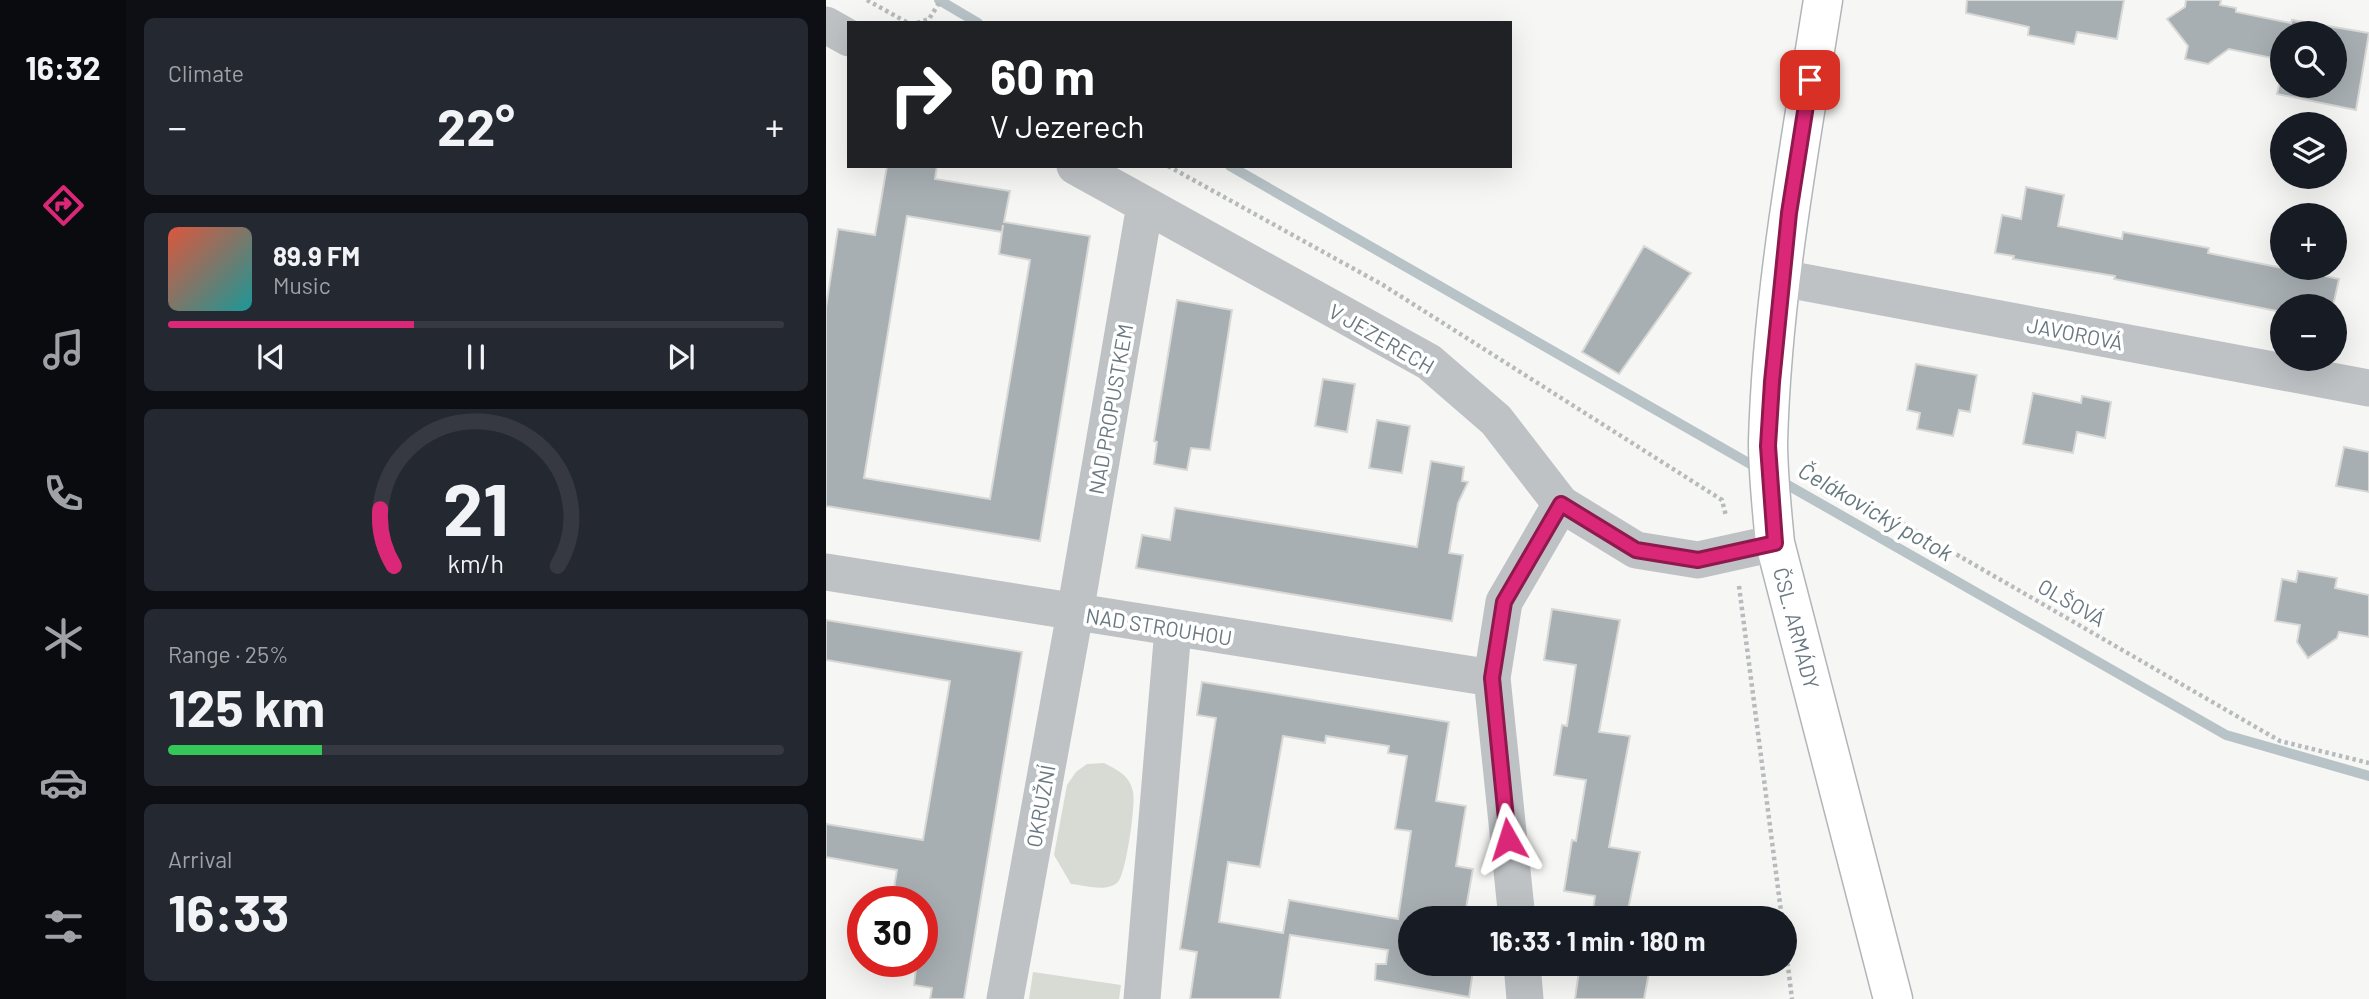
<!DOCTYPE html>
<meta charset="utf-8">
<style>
:root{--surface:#171b24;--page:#242831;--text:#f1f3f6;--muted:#9ea1a6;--line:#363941;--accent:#db2777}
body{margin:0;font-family:Barlow,sans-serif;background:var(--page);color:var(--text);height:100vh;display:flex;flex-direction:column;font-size:26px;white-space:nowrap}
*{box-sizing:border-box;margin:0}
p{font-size:23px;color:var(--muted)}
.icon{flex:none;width:38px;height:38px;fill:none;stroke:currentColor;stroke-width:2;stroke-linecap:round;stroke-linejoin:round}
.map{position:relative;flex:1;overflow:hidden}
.panel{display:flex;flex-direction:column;gap:18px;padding:18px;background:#0d0f14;width:700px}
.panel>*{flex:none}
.guide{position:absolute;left:21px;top:21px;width:665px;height:147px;border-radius:0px;box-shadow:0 7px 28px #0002;background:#202124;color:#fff;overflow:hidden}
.buttons{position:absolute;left:1444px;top:21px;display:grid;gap:14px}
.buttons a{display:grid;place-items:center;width:77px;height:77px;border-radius:50%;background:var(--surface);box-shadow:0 7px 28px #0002;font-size:35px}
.speed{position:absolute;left:21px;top:886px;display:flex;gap:14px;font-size:35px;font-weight:700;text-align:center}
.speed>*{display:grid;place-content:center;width:91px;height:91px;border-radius:50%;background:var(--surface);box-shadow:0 7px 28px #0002;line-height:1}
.speed .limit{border:10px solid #d22;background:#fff;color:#111}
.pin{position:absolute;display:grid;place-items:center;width:60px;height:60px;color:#fff;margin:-30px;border-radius:14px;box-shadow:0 4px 10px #0006}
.me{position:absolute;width:77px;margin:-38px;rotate:354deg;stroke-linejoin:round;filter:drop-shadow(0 0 5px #0008)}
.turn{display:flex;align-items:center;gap:24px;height:147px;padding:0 28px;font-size:32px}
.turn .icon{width:91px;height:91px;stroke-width:2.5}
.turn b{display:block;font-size:49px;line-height:60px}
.big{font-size:52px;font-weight:700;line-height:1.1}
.panel .tile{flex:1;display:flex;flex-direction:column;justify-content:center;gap:10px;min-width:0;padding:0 24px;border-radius:10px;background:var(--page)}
.panel .dial{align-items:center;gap:0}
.dial svg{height:182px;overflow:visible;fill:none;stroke:var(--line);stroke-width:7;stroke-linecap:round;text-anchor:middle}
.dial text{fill:var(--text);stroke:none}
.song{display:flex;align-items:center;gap:21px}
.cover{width:84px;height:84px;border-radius:10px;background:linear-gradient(135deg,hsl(10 70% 55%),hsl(180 70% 35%))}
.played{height:7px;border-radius:4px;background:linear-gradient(90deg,var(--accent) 40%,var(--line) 40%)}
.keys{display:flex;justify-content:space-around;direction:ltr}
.heat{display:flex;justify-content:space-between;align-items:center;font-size:38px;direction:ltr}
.charge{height:10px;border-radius:5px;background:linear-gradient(90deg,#34c759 25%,var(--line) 0)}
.trip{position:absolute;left:572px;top:906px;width:399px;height:70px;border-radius:35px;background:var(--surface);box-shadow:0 7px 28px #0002;font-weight:700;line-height:70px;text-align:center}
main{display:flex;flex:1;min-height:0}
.dock{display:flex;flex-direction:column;width:126px;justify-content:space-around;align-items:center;background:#090b0e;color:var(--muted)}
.dock .icon{width:49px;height:49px}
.dock .current{color:var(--accent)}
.dock b{font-size:32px;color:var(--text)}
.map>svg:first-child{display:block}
</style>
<main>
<nav class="dock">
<b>16:32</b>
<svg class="icon current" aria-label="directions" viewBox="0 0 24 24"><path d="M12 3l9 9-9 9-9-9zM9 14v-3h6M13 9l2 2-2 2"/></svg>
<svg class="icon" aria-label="music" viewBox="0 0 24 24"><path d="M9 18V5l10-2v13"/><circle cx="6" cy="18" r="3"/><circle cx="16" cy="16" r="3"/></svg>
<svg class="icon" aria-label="phone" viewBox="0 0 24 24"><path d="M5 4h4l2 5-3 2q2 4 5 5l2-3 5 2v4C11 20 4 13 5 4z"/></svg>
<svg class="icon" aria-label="climate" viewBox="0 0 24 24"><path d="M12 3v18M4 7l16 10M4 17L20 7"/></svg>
<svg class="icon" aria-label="car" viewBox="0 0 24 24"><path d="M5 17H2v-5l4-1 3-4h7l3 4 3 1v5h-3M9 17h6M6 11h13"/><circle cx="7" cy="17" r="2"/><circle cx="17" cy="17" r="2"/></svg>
<svg class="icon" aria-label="filters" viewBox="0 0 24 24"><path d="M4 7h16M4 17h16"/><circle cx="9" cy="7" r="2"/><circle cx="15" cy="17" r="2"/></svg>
</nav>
<section class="panel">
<div class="tile"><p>Climate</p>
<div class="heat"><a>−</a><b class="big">22°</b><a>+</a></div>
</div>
<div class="tile">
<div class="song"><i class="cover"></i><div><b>89.9 FM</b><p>Music</p></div></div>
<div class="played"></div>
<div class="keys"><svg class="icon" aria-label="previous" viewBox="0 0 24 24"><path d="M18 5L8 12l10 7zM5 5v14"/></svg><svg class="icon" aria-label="pause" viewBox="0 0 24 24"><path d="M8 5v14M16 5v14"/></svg><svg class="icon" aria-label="next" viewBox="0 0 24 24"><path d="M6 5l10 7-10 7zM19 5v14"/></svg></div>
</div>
<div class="tile dial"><svg viewBox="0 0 100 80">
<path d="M14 69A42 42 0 1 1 86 69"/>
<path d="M14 69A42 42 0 0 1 8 44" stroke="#db2777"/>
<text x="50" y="56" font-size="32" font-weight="700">21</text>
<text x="50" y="72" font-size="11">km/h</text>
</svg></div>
<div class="tile"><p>Range · 25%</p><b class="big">125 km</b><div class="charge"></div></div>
<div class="tile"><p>Arrival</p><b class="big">16:33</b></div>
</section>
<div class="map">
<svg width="1543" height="999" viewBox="0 0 1543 999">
<rect width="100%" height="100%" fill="#f6f6f4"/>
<!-- green -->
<path fill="#d7dbd3" d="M278,763C291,770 304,775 307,792C310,804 300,874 292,882C280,893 259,885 245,884L228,855L241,785L250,772L261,764Z
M207,972L295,985L293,999H203Z"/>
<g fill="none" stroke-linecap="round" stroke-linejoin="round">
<!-- stream -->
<path stroke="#b8c3c7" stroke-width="10" d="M113,0L152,23
M404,166L933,469
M953,480L1400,735L1543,776"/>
</g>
<!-- building -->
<path fill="#a8afb3" stroke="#d8d8d6" stroke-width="2" fill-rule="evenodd" d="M1141,0H1298L1291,39L1251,32L1248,44L1202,35L1203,27L1140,13Z
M1360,0H1395L1394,5L1410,8V12L1465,23L1466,20L1543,33L1530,110L1451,94L1456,71V86H1508V33H1456V60L1403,49L1382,64L1359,59L1362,46L1341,19L1359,7Z
M61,166H111L109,179L184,191L178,222L264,236L214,541L0,506V307L12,229L49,235ZM81,216L176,232L177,225L173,254L204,260L164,499L38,478Z
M1200,187L1238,195L1232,226L1296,239L1297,232L1383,248L1382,253L1456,268H1495L1494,275L1513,279L1507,306H1456V312L1288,279L1289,276L1187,259L1188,256L1169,253L1176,215L1195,219Z
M818,246L865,273L793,374L756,352Z
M351,300L406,310L384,450L365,448L361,470L328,464L331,442L328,441Z
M1090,364L1151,375L1144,412L1133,410L1127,436L1091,429L1094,413L1081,410Z
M497,379L529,384L521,432L489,426Z
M1207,393L1255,403L1256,396L1285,402L1279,438L1251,432L1247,453L1197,444Z
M551,420L584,426L576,473L543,468Z
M1518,447L1543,452V492L1510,486Z
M605,461L638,467L636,481L642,482L632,503L623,553L637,555L626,621L310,568L316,535L344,540L349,508L591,547Z
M1472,571L1511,578L1509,588L1543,595V637L1513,632L1511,638L1482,658L1471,642L1474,625L1449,621L1456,579L1470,582Z
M726,609L794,620L773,732L804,736L783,847L814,852L800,919H766L769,896L738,891L746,840L750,841L760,780L728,775L736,725L741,726L750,665L718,660Z
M0,620L196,652L138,999H104L106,988L88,985L91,961H96L98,901H66L71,870L0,857V824L97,840L124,681L0,660Z
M376,682L623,722L610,801L640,806L630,866L647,869L638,919H584V964H648L643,997L549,980L550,964H560L562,950L464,935L454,999H364L371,952L354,949L390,718L371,715ZM457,736L499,743L500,736L563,746L562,753L581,756L569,829L585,831L572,919L463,900L457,933L393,922L402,862L434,867Z
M754,964H803L824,967L818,999H749Z"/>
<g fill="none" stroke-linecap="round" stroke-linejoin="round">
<defs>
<path id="secondary" d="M997,0C974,146 946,294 942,442C942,475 946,510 949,543L1067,999"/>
</defs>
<!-- secondary casing -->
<use href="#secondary" stroke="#b1b6b9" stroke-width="41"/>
<!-- path -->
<path stroke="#b8bbbd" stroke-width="4.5" stroke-dasharray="3.5 3.5" stroke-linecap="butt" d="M41,0L82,23
M91,23L103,19L115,0
M342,166L557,285L896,500L900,516
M979,467L1454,741L1543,763
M913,586L956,919
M959,942L966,999"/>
<!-- street -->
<path stroke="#bec2c5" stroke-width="37" d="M0,25L23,38
M249,166L603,362L670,420L735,504L810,550L872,560L949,543
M955,278L1543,388
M0,572L666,678
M691,919L666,678L678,602L735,504
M696,964L699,999
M179,999L249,613L319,205
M316,999L347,629"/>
<!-- secondary -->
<use href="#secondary" stroke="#fff" stroke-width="38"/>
</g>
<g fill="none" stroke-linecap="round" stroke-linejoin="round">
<defs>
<path id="route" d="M682,839L666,678L678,602L735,504L810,550L872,560L949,543L942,446L946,382L963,213L984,80"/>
</defs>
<!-- route casing -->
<use href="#route" stroke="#8e194d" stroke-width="18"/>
<!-- route -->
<use href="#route" stroke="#db2777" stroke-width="12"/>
</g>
<g text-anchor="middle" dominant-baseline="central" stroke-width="7" stroke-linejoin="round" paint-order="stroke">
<!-- street labels -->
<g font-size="21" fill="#697881" stroke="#fff">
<text transform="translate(1249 333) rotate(11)">JAVOROVÁ</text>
<text transform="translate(556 338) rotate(30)">V JEZERECH</text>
<text transform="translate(284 409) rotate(-80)">NAD PROPUSTKEM</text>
<text transform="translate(1246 602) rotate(30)">OLŠOVÁ</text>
<text transform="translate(333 626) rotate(9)">NAD STROUHOU</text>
<text transform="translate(971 628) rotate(75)">ČSL. ARMÁDY</text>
<text transform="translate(214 806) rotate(-80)">OKRUŽNÍ</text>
</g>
<!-- water labels -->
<g font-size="23" font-style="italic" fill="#65797e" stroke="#fff">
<text transform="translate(1050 511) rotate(30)">Čelákovický potok</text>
</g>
</g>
</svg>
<div class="buttons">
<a><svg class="icon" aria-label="search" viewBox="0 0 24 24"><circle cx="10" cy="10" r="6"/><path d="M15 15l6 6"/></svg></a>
<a><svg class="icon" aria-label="layers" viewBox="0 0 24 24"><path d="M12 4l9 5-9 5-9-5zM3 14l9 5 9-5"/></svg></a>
<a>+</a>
<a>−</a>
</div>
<div class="speed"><div class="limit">30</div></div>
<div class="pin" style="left:984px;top:80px;background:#d93025"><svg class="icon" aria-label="arrive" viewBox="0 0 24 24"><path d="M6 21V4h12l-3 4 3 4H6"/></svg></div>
<svg class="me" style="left:682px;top:839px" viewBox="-20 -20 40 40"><path d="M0-17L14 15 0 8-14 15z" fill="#db2777" stroke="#fff" stroke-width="4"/></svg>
<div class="trip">16:33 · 1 min · 180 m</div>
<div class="guide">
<div class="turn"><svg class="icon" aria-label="right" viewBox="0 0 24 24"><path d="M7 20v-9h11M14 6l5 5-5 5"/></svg><div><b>60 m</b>V Jezerech</div></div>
</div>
</div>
</main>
